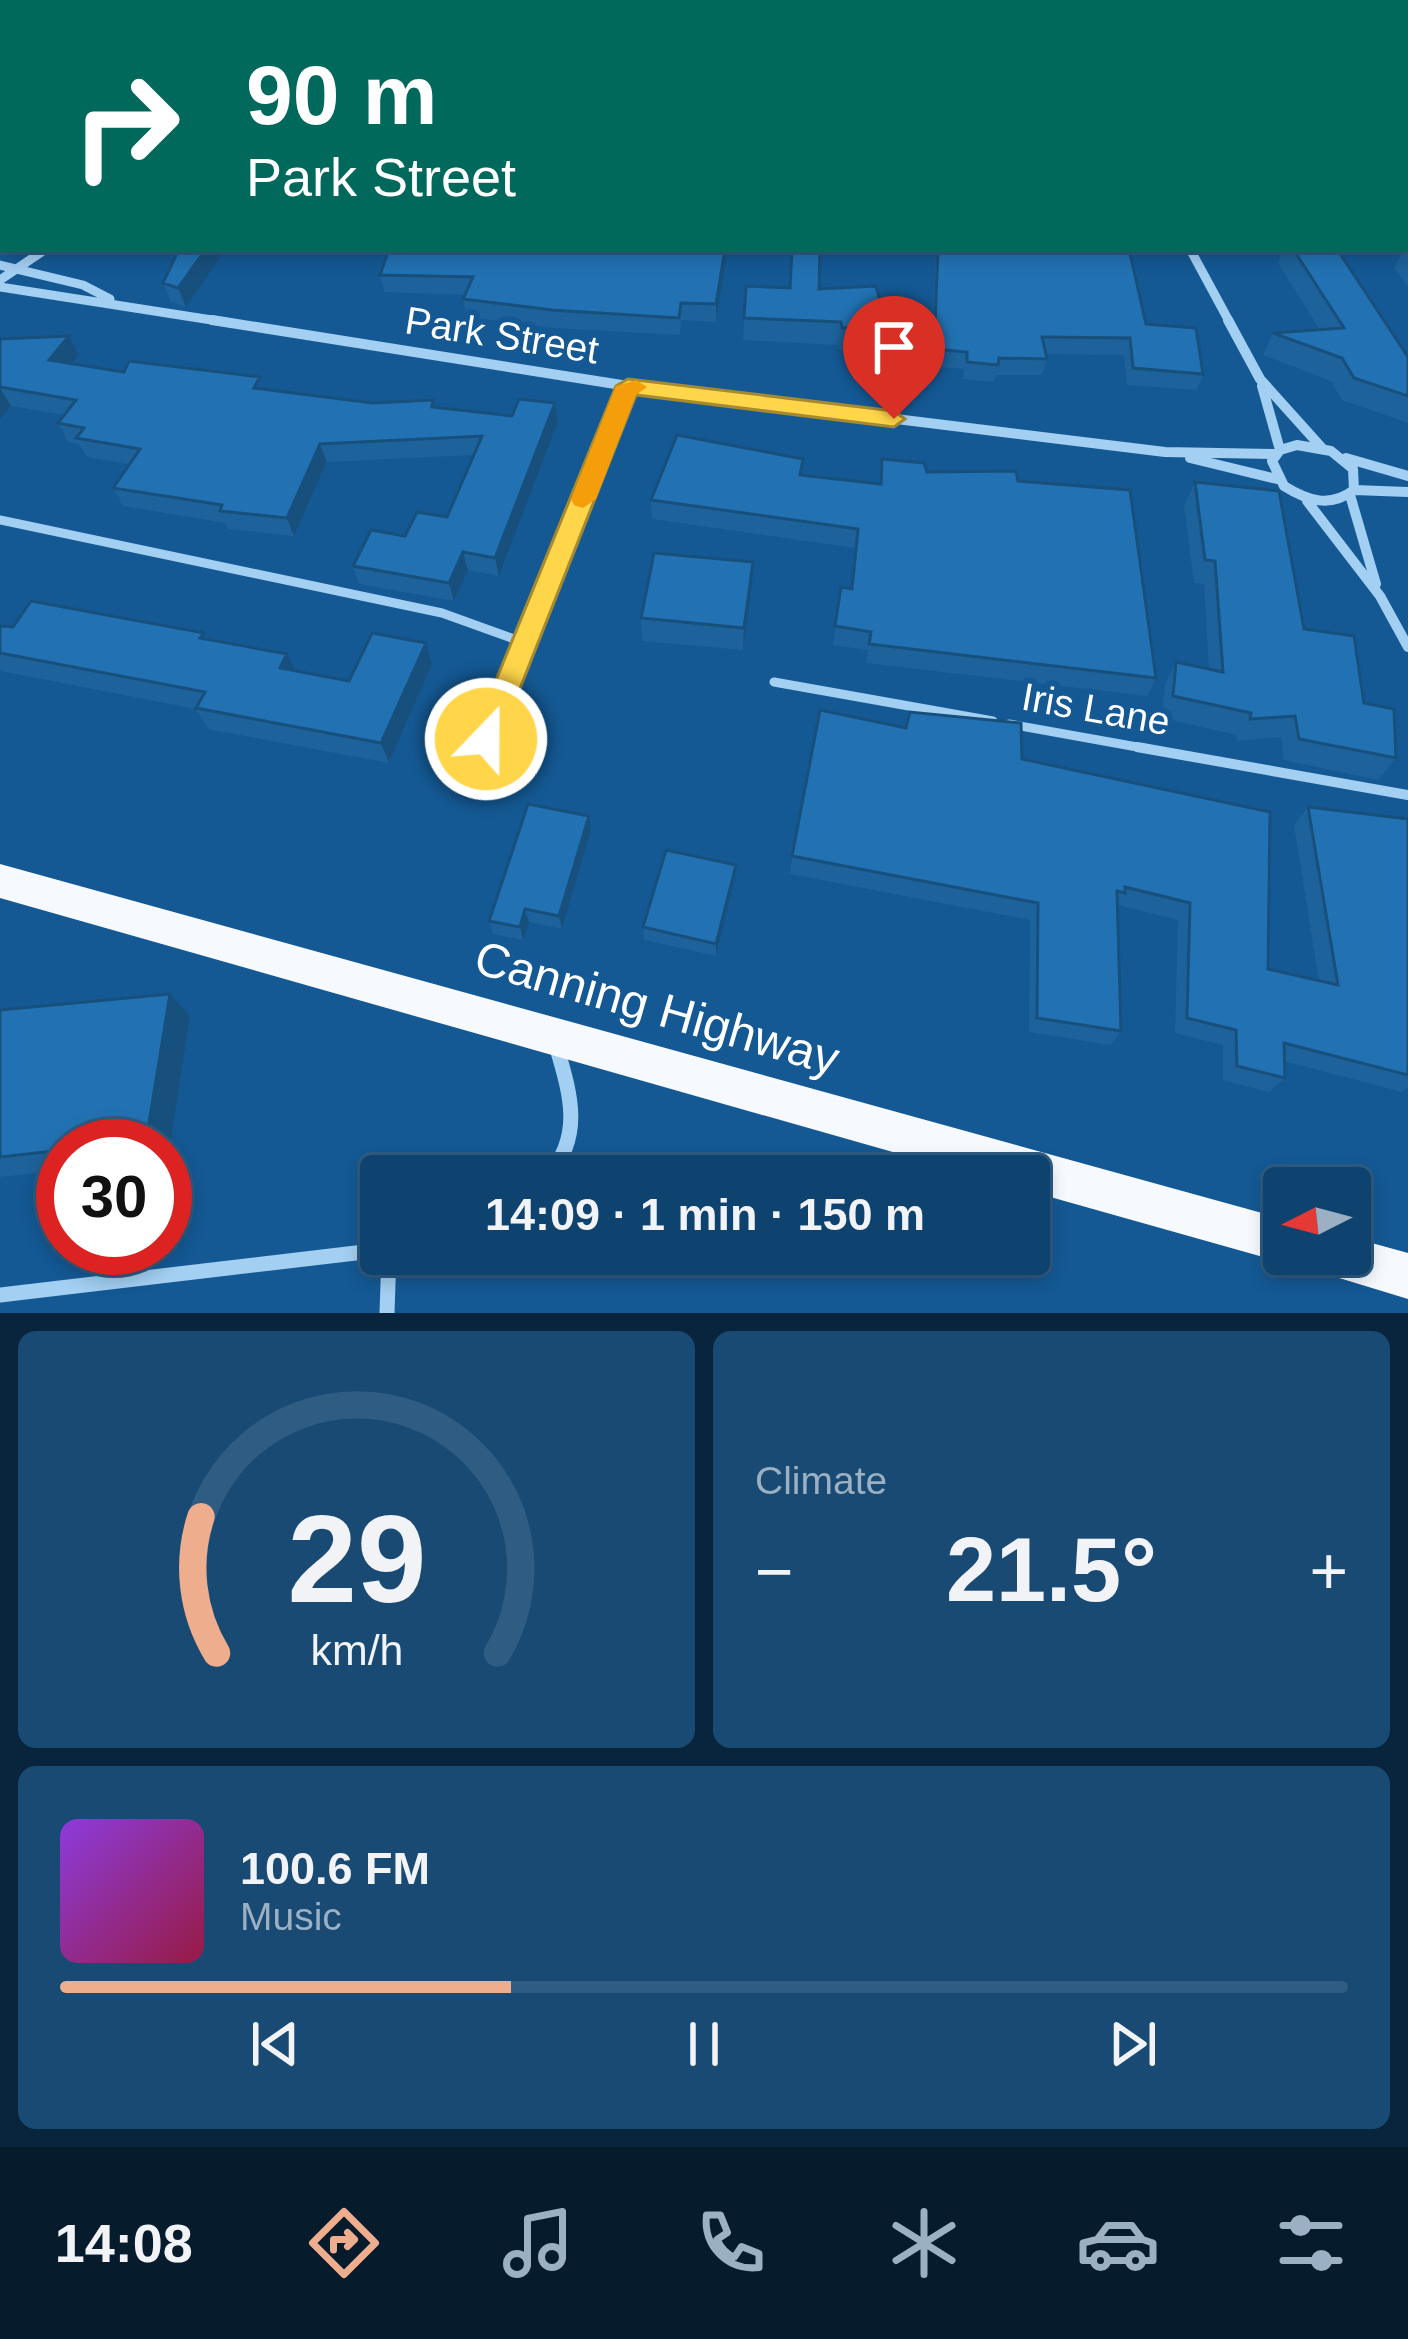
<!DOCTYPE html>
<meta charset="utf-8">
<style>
:root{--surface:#0f436f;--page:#184a74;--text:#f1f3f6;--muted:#9bb0c3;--line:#2f5c82;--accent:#eead8d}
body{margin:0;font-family:Arial,sans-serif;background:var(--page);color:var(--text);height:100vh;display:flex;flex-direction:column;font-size:45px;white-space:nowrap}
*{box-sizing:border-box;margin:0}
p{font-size:39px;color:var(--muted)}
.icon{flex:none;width:66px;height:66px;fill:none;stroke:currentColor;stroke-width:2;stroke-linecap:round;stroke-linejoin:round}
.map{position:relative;height:1313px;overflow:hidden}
.drawer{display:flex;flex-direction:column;gap:18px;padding:18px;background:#08253d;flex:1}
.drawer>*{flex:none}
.banner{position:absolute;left:0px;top:0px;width:1410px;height:252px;box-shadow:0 6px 18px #0003,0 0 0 3px var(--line);background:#00695c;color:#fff;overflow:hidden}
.needle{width:78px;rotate:264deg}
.controls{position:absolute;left:1263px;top:1167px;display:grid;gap:24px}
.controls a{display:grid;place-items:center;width:108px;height:108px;border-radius:12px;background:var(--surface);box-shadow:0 6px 18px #0003,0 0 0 3px var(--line);font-size:60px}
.speed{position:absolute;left:36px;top:1119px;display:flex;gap:24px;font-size:60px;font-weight:700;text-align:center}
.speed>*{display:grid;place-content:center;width:156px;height:156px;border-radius:50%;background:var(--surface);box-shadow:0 6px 18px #0003,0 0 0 3px var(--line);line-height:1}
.speed .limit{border:18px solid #d22;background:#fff;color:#111}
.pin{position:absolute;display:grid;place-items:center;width:102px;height:102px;color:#fff;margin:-123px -51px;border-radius:50% 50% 50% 0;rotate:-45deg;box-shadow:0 0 12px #0007}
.pin .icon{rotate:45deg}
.me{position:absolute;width:132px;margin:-66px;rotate:22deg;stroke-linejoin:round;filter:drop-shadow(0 0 9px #0008)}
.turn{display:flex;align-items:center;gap:42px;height:252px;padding:0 48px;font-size:54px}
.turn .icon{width:156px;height:156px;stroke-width:2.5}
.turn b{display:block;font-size:84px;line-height:102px}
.big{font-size:90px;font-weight:600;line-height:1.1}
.drawer .card{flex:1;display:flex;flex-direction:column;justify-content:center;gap:18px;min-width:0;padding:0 42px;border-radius:18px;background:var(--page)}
.drawer .dial{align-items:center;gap:0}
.dial svg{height:312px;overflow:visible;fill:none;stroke:var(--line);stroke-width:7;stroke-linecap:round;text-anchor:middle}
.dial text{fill:var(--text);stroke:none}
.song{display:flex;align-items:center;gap:36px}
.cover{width:144px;height:144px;border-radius:18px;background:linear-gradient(135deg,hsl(270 70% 55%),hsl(340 70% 35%))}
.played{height:12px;border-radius:6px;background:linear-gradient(90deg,var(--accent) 35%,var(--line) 35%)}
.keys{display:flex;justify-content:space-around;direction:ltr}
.heat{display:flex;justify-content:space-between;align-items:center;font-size:66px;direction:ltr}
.drawer .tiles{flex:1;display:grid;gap:18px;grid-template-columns:1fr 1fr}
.card:last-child{grid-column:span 2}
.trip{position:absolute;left:360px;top:1155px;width:690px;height:120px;border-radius:12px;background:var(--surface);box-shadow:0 6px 18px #0003,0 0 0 3px var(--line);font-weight:600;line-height:120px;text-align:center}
.dock{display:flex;height:192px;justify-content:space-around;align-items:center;background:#061b2c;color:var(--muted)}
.dock .icon{width:84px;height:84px}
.dock .on{color:var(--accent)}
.dock b{font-size:54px;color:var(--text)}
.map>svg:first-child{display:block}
</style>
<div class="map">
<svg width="1408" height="1313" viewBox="0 0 1408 1313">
<rect width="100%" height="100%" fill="#145994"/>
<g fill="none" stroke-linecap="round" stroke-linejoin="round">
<!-- service-far1 -->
<path stroke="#a3cff2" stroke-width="9" d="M0,520L442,613L525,643
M774,682L993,721
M1009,724L1154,750"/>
<!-- service -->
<path stroke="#a3cff2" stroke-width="10" d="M1137,747L1408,795"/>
<!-- minor-far2 -->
<path stroke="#a3cff2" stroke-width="9" d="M1190,249L1230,323
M0,265L83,285L110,299
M0,280L46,249
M0,287L231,323"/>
<!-- minor-far1 -->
<path stroke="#a3cff2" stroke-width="10" d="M212,320L628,386L1165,452L1276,454
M1228,320L1260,379L1322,448
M1262,386L1280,450
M1297,445L1331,451L1353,469L1354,490C1330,508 1308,501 1284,486L1272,461L1280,450Z
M1190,458L1277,479
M1346,458L1408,476
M1354,490L1408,492
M1350,495L1376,584
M1307,501L1380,596L1408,647
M486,739L628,386"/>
<!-- minor -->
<path stroke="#a3cff2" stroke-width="15" d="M548,1176C584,1135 570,1093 556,1045
M0,1295L381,1250
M387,1313L389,1254"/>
<!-- trunk -->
<path fill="#f6faff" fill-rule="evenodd" d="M0,864L1284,1219V1254H1301L1284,1263L1029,1191V1176H977L0,898Z
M1350,1237L1408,1253V1299L1313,1270L1307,1254H1350Z"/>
</g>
<!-- wall -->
<path fill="#1d629a" d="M0,0H343L340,3H3Z
M1408,248V286L1394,268L1404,249Z
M179,249L186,307L171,302L163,283Z
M389,249H728L716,322L681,320L680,335L554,328L467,317L463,299L465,295L384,292L380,275Z
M936,249H1129L1146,324L1203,374L1197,390L1127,385L1124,355L1046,354L1047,359L1042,375H996L994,382L963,379L964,369L931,366Z
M1284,249H1337L1408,357V423L1342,400L1331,381L1263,355L1273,333L1320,330L1278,263Z
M746,286L819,289L887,326L884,348L839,350L838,345L743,340Z
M69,336L79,355L71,363L124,372L372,403L433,400L434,407L512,416L555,403L558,422L499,576L468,570L454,601L359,584L353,566L405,536L447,517L473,455L327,462L294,536L228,529L225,523L123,506L113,488L129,464L87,457L79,444L68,442L58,423L64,415L11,406L0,419V339Z
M882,459L927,472L1018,481L1156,678L1147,696L866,663L868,650L833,645L841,587L851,589L855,548L652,519L651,500L801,475L879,484Z
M1195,482L1304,629L1364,703L1396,758L1378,780L1284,760L1281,737L1237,741V735L1162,718L1165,684L1176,662L1209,669L1204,584L1194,583L1184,506Z
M752,586L743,650L642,641L641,618Z
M0,626L207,639L295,671L349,681L432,664L389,763L208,729L196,709L0,671Z
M1022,759L1268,969L1319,981L1294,825L1308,807L1408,819V1087L1402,1092L1284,1061L1285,1078L1269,1092L1223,1080V1045L1175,1033L1178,920L1118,905L1121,1031L1111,1045L1029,1032L1030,920L790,874L792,856Z
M589,816L591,830L562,929L529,922L523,940L493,934L489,921Z
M736,865L735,878L716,956L644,940L643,927Z
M170,994L190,1016L168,1159L165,1160V1146H63V1170L0,1177V1010Z"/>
<!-- shaded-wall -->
<path fill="#18507d" d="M319,0H343L340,3H315Z
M903,0H928L927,3H902Z
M3,15V35L0,37V17Z
M3,69V90L0,92V71Z
M3,208V231L0,233V210Z
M206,249H226L186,307L178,288Z
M725,249H728L716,322V304Z
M69,336L79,355L59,379L49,360Z
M0,388L11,406L0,419Z
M555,403L558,422L499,576L495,558Z
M320,444L327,462L294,536L287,518Z
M463,552L468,570L454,601L449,583Z
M753,562L752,586L743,650L744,628Z
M426,643L432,664L389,763L381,743Z
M287,654L297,675L280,668Z
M589,816L591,830L562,929L559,916Z
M736,865L735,878L716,956V944Z
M525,909L529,922L523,940L520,927Z
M170,994L190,1016L168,1159L165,1156V1146H152L146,1141Z"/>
<!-- building -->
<path fill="#2272b3" stroke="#18507d" stroke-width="3" d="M0,0H130L126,3H3V15L0,17Z
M160,0H319L315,3H173Z
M524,0H904V3H524Z
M1047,0H1384L1386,3H1049Z
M1407,27L1408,29L1407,167Z
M0,110L3,111V208L0,210Z
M179,249H206L178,288L163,283Z
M389,249H725L716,304L681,303L679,318L552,310L463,299L473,277L380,275Z
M792,249H820L819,289L876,286L887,326L842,328L841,322L744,318L746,286L790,288Z
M938,249H1129L1146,324L1196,328L1203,374L1133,368L1130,338L1042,337L1047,359L999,358L998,365L967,362V352L934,349Z
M1293,249H1337L1408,357V396L1354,378L1342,358L1273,333L1344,328Z
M69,336L49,360L124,372L129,361L260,377L254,388L372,403L433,400L432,407L512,416L519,399L555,403L495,558L463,552L449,583L353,566L371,530L405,536L417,512L447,517L482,436L320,444L287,518L220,511L222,505L113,488L140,449L76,438L84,428L58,423L76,400L0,387V339Z
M677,435L803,459L800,475L881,484L882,459L924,463L927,472L1016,471L1018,481L1130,490L1156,678L869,644L871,632L835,626L841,587L852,589L858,529L651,500Z
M1195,482L1279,491L1304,629L1354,636L1364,703L1394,709L1396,758L1299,739L1295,716L1250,719L1251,713L1173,696L1176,662L1223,672L1215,561L1205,560Z
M654,553L753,562L744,628L641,618Z
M31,601L204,633L200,638L287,654L280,668L349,681L372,633L426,643L381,743L196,708L205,692L0,653V626L13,627Z
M820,710L906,728L910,712L1021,723L1022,759L1270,812L1268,969L1338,985L1308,807L1408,819V1075L1284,1043L1285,1078L1237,1066L1236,1030L1187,1018L1190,903L1125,887V893L1117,891L1121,1031L1037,1018L1038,903L792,856Z
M528,804L589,816L559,916L525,909L520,927L489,921Z
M666,850L736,865L716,944L643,927Z
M170,994L146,1141L101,1146H63V1150L0,1157V1010Z"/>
<!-- route -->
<path fill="#ffd54a" stroke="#a68a30" stroke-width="3" d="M628,379L894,411L905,419L894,427L636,395L500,739L486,751L476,748L472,739L616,386Z"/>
<!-- slow -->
<path fill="#f59e0b" d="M636,380L647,387L636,395L596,499L583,508L574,505L571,499L616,386Z"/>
<g text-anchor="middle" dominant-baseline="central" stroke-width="12" stroke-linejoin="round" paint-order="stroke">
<!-- street labels -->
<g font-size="39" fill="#fff" stroke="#145994">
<text transform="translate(502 335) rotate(9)">Park Street</text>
<text transform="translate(1096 709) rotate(10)">Iris Lane</text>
</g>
<!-- near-street labels -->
<g font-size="48" fill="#fff" stroke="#145994">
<text transform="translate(657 1008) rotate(16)">Canning Highway</text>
</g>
</g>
</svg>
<div class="controls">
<a><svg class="needle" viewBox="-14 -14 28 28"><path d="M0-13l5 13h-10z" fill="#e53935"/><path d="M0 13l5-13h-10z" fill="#9bb0c3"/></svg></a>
</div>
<div class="speed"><div class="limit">30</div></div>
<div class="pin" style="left:894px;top:419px;background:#d93025"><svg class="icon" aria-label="arrive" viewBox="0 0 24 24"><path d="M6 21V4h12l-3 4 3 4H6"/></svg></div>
<svg class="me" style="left:486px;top:739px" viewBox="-20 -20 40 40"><circle r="17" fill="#ffd54a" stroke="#fff" stroke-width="3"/><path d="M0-11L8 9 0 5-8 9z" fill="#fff"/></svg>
<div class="trip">14:09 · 1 min · 150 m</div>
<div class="banner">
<div class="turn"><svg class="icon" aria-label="right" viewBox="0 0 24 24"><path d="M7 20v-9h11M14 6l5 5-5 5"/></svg><div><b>90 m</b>Park Street</div></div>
</div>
</div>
<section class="drawer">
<div class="tiles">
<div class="card dial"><svg viewBox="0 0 100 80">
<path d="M14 69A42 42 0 1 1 86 69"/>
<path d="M14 69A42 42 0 0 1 10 34" stroke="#eead8d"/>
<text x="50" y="56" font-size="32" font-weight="700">29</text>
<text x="50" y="72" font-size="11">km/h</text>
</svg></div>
<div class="card"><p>Climate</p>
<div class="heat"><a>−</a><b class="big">21.5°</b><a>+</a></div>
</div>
<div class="card">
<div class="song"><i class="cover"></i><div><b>100.6 FM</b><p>Music</p></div></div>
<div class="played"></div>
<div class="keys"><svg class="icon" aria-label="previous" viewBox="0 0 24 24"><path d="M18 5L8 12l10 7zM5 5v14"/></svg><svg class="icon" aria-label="pause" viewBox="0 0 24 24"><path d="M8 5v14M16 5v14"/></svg><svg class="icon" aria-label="next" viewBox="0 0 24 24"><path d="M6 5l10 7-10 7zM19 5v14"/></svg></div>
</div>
</div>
</section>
<nav class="dock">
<b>14:08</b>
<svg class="icon on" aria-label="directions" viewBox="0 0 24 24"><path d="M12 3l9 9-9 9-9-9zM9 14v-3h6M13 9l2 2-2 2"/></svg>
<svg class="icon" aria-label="music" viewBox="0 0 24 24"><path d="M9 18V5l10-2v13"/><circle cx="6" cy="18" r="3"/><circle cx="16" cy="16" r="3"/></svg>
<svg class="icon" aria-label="phone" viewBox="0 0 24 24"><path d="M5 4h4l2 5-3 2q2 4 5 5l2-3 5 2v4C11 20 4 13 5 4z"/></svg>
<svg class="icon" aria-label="climate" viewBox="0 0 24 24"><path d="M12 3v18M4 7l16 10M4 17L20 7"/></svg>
<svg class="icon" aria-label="car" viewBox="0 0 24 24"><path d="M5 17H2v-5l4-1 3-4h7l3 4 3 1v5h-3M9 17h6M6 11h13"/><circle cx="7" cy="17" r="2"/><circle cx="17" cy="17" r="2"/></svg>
<svg class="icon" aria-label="filters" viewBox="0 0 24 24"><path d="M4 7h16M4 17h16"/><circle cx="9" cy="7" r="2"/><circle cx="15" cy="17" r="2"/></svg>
</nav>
